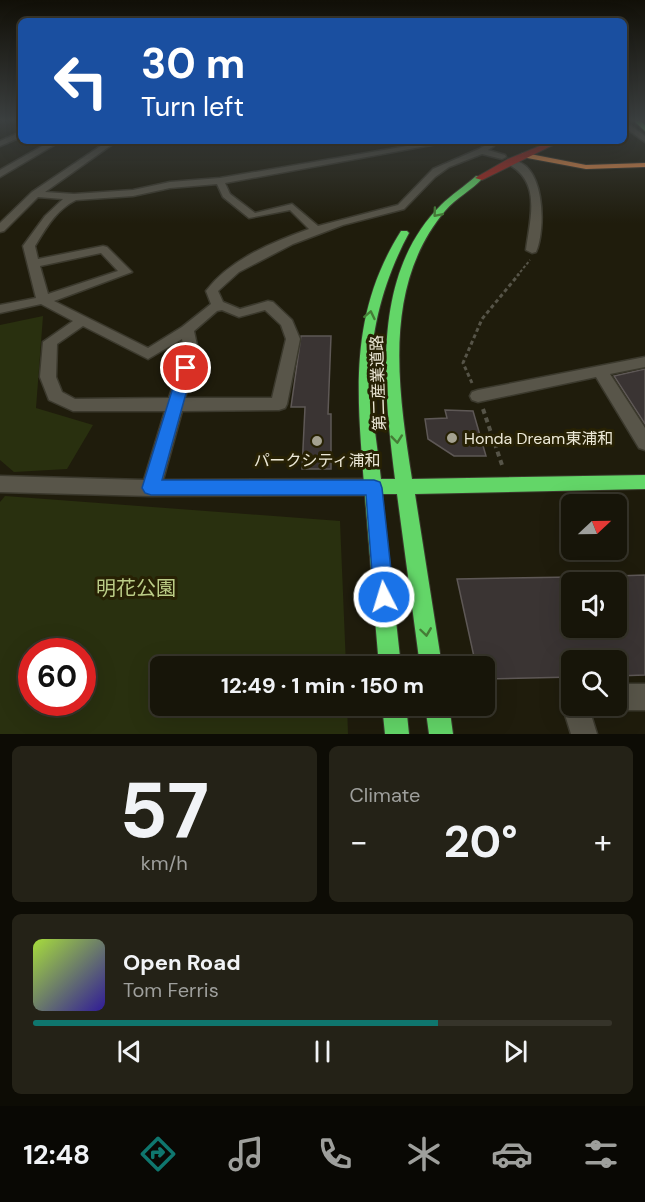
<!DOCTYPE html>
<meta charset="utf-8">
<style>
:root{--surface:#171509;--page:#242217;--text:#f1f3f6;--muted:#9e9f9c;--line:#36342a;--accent:#0f766e}
body{margin:0;font-family:"DM Sans","Noto Sans JP",sans-serif;background:var(--page);color:var(--text);height:100vh;display:flex;flex-direction:column;font-size:22px;white-space:nowrap}
*{box-sizing:border-box;margin:0}
p{font-size:20px;color:var(--muted)}
.icon{flex:none;width:33px;height:33px;fill:none;stroke:currentColor;stroke-width:2;stroke-linecap:round;stroke-linejoin:round}
.map{position:relative;height:734px;overflow:hidden}
.details{display:flex;flex-direction:column;gap:12px;padding:12px;background:#0d0c05;flex:1}
.details>*{flex:none}
.hud{position:absolute;left:18px;top:18px;width:609px;height:126px;border-radius:9px;box-shadow:0 6px 24px #0002,0 0 0 2px var(--line);background:#1a4fa0;color:#fff;overflow:hidden}
.needle{width:39px;rotate:68deg}
.controls{position:absolute;left:561px;top:494px;display:grid;gap:12px}
.controls a{display:grid;place-items:center;width:66px;height:66px;border-radius:9px;background:var(--surface);box-shadow:0 6px 24px #0002,0 0 0 2px var(--line);font-size:30px}
.speed{position:absolute;left:18px;top:638px;display:flex;gap:12px;font-size:30px;font-weight:700;text-align:center}
.speed>*{display:grid;place-content:center;width:78px;height:78px;border-radius:50%;background:var(--surface);box-shadow:0 6px 24px #0002,0 0 0 2px var(--line);line-height:1}
.speed .limit{border:9px solid #d22;background:#fff;color:#111}
.pin{position:absolute;display:grid;place-items:center;width:51px;height:51px;color:#fff;margin:-26px;border:3px solid #fff;border-radius:50%;box-shadow:0 2px 6px #0007}
.me{position:absolute;width:66px;margin:-33px;rotate:355deg;stroke-linejoin:round;filter:drop-shadow(0 0 4px #0008)}
.turn{display:flex;align-items:center;gap:21px;height:126px;padding:0 24px;font-size:27px}
.turn .icon{width:78px;height:78px;stroke-width:2.5}
.turn b{display:block;font-size:42px;line-height:51px}
.big{font-size:45px;font-weight:700;line-height:1.1}
.details .widget{flex:1;display:flex;flex-direction:column;justify-content:center;gap:9px;min-width:0;padding:0 21px;border-radius:9px;background:var(--page)}
.details .dial{align-items:center;gap:0}
.dial b{font-size:78px;line-height:1}
.song{display:flex;align-items:center;gap:18px}
.cover{width:72px;height:72px;border-radius:9px;background:linear-gradient(135deg,hsl(80 70% 55%),hsl(250 70% 35%))}
.played{height:6px;border-radius:3px;background:linear-gradient(90deg,var(--accent) 70%,var(--line) 70%)}
.keys{display:flex;justify-content:space-around;direction:ltr}
.heat{display:flex;justify-content:space-between;align-items:center;font-size:33px;direction:ltr}
.details .tiles{flex:1;display:grid;gap:12px;grid-template-columns:1fr 1fr}
.widget:last-child{grid-column:span 2}
.trip{position:absolute;left:150px;top:656px;width:345px;height:60px;border-radius:9px;background:var(--surface);box-shadow:0 6px 24px #0002,0 0 0 2px var(--line);font-weight:700;line-height:60px;text-align:center}
.tab-bar{display:flex;height:96px;justify-content:space-around;align-items:center;background:#090804;color:var(--muted)}
.tab-bar .icon{width:42px;height:42px}
.tab-bar .current{color:var(--accent)}
.tab-bar b{font-size:27px;color:var(--text)}
.map>svg:first-child{display:block}
</style>
<div class="map">
<svg width="645" height="734" viewBox="0 0 645 734">
<rect width="100%" height="100%" fill="#1f1c0c"/>
<!-- green -->
<path fill="#29300f" fill-rule="evenodd" d="M43,316L36,408L93,425L67,469L14,472L0,460V325Z
M5,496L340,521L346,666H160V705H347L348,734H0V502ZM32,651H82V702H32Z"/>
<!-- building -->
<path fill="#3a3433" stroke="#5e5856" stroke-width="1.5" d="M301,336H331L328,414H331V469H302L305,407H291Z
M645,369V424L614,376Z
M445,410L473,411L486,456H454L428,439L425,419L447,418Z
M645,575V675L616,676V660H572V677L484,679V666H476L457,579L572,577V627H616V576Z"/>
<g fill="none" stroke-linecap="round" stroke-linejoin="round">
<defs>
<path id="street" d="M624,121L645,136V142L624,127Z
M21,132V137L0,146V141Z
M51,141H61L0,177V170Z
M108,141H117L45,192L74,194L133,190L170,182L220,178L436,141H453L225,183L230,194L255,213L292,204L318,226L398,205L433,169L479,149L486,145L483,141H491L494,146L488,150L505,155L506,157L502,159L482,154L449,167L435,177L404,209L343,225L293,244L239,272L218,291L223,302L240,309L268,301L273,302L292,320L300,339L287,404L285,408L279,410L182,411L163,480L374,479L381,481L383,487L381,493L374,495L151,496L0,492V476L144,480L165,411H73L49,400L40,377L43,342L73,321L41,304L0,313V305L36,298L23,246L45,216L63,199L38,197L4,231L0,232V223L32,192ZM217,184L223,197L249,218L290,210L309,229C273,242 230,259 206,291L211,304L182,327L148,348L54,301L132,272L107,247L103,246L38,259L35,246C46,228 56,210 76,200L133,196L170,188ZM101,253L118,271L48,294L40,266ZM222,310L239,317L265,310L281,325L286,339L272,398H185L198,350L194,331L217,311ZM83,326L148,359L182,339L184,350L169,398L75,399L62,392L56,377L57,344Z
M531,141H540L541,142L537,144Z
M508,160C546,158 546,230 536,252L532,253L526,250C530,218 542,182 508,164Z
M645,357V367L610,374L645,428V450L639,448L596,377L478,402L472,400L470,396L472,392L478,390Z
M616,684H645V710H616L607,706L616,705Z
M572,693V705H588L597,734H571L562,705L566,696Z"/>
<path id="fast" d="M633,120H640L645,125V131Z
M476,176L483,178C472,190 456,198 445,211C382,286 398,389 412,479L645,475V489L415,494L442,666H420L397,494H382L401,666H379C374,610 370,553 365,497C358,401 346,318 401,231H407L409,233C383,281 368,337 371,392C373,421 378,451 381,479H395C384,390 370,275 441,205C451,195 465,186 476,176Z
M382,705H406L409,734H385Z
M425,705H449L453,734H429Z"/>
<path id="slow" d="M525,153L586,165L645,163V167L586,169L522,157V153Z"/>
<path id="jam" d="M552,141H561L482,180L475,178L508,159Z"/>
</defs>
<!-- street casing -->
<use href="#street" stroke="#3b392d" stroke-width="3"/>
<!-- fast casing -->
<use href="#fast" stroke="#3b392d" stroke-width="2"/>
<!-- slow casing -->
<use href="#slow" stroke="#3b392d" stroke-width="2"/>
<!-- jam casing -->
<use href="#jam" stroke="#3b392d" stroke-width="2"/>
<!-- path-far2 -->
<path stroke="#565448" stroke-width="2" stroke-dasharray="3 2" stroke-linecap="butt" d="M517,276L530,260"/>
<!-- path-far1 -->
<path stroke="#565448" stroke-width="3" stroke-dasharray="4 3" stroke-linecap="butt" d="M472,383L463,363L482,319L519,274"/>
<!-- path -->
<path stroke="#565448" stroke-width="4" stroke-dasharray="5 4" stroke-linecap="butt" d="M483,409L502,465"/>
<!-- street -->
<use href="#street" fill="#585549" fill-rule="evenodd"/>
<!-- fast -->
<use href="#fast" fill="#63d668" fill-rule="evenodd"/>
<!-- slow -->
<use href="#slow" fill="#ff974d" fill-rule="evenodd"/>
<!-- jam -->
<use href="#jam" fill="#b3261e" fill-rule="evenodd"/>
</g>
<!-- one-way arrows -->
<defs><path id="oneway-chevron" d="M-2-3.5L2.5 0L-2 3.5" fill="none" stroke-width="1.6" stroke-linecap="round" stroke-linejoin="round" transform="scale(1.5)"/></defs>
<g stroke="#457c36">
<use href="#oneway-chevron" transform="translate(437 213) rotate(130)"/>
<use href="#oneway-chevron" transform="translate(370 315) rotate(-78)"/>
<use href="#oneway-chevron" transform="translate(397 439) rotate(84)"/>
<use href="#oneway-chevron" transform="translate(426 632) rotate(82)"/>
</g>
<!-- sky -->
<linearGradient id="sky" x2="0" y2="1"><stop stop-color="#110f07"/><stop offset="0.54" stop-color="#3c4040"/><stop offset="1" stop-color="#3c4040" stop-opacity="0"/></linearGradient>
<rect width="645" height="223" fill="url(#sky)"/>
<!-- route -->
<path fill="#1a73e8" stroke="#114b97" stroke-width="1.5" d="M186,364L193,368L162,480H374L380,482L382,488L394,597L391,604L384,607L377,604L374,597L366,495H151L145,493L142,488L179,368Z"/>
<!-- markers -->
<g fill="#a4a190" stroke="#272104" stroke-width="2">
<circle cx="452" cy="438" r="6"/>
<circle cx="317" cy="441" r="6"/>
</g>
<g text-anchor="middle" dominant-baseline="central" stroke-width="6" stroke-linejoin="round" paint-order="stroke">
<!-- street labels -->
<g font-size="16" fill="#ece8d7" stroke="#272104">
<text transform="translate(378 383) rotate(-92)">第二産業道路</text>
</g>
<!-- poi labels -->
<g font-size="16" fill="#ece8d7" stroke="#272104" text-anchor="start">
<text x="464" y="438">Honda Dream東浦和</text>
<text x="317" y="460" text-anchor="middle">パークシティ浦和</text>
</g>
<!-- near-park labels -->
<g font-size="20" fill="#bbcd87" stroke="#272104">
<text x="136" y="588">明花公園</text>
</g>
</g>
</svg>
<div class="controls">
<a><svg class="needle" viewBox="-14 -14 28 28"><path d="M0-13l5 13h-10z" fill="#e53935"/><path d="M0 13l5-13h-10z" fill="#9e9f9c"/></svg></a>
<a><svg class="icon" aria-label="sound" viewBox="0 0 24 24"><path d="M4 9h4l5-4v14l-5-4H4zM17 9q2 3 0 6"/></svg></a>
<a><svg class="icon" aria-label="search" viewBox="0 0 24 24"><circle cx="10" cy="10" r="6"/><path d="M15 15l6 6"/></svg></a>
</div>
<div class="speed"><div class="limit">60</div></div>
<div class="pin" style="left:186px;top:368px;background:#d93025"><svg class="icon" aria-label="arrive" viewBox="0 0 24 24"><path d="M6 21V4h12l-3 4 3 4H6"/></svg></div>
<svg class="me" style="left:384px;top:597px" viewBox="-20 -20 40 40"><circle r="17" fill="#1a73e8" stroke="#fff" stroke-width="3"/><path d="M0-11L8 9 0 5-8 9z" fill="#fff"/></svg>
<div class="trip">12:49 · 1 min · 150 m</div>
<div class="hud">
<div class="turn"><svg class="icon" aria-label="left" viewBox="0 0 24 24"><path d="M17 20v-9H6M10 6l-5 5 5 5"/></svg><div><b>30 m</b>Turn left</div></div>
</div>
</div>
<section class="details">
<div class="tiles">
<div class="widget dial"><b>57</b><p>km/h</p></div>
<div class="widget"><p>Climate</p>
<div class="heat"><a>−</a><b class="big">20°</b><a>+</a></div>
</div>
<div class="widget">
<div class="song"><i class="cover"></i><div><b>Open Road</b><p>Tom Ferris</p></div></div>
<div class="played"></div>
<div class="keys"><svg class="icon" aria-label="previous" viewBox="0 0 24 24"><path d="M18 5L8 12l10 7zM5 5v14"/></svg><svg class="icon" aria-label="pause" viewBox="0 0 24 24"><path d="M8 5v14M16 5v14"/></svg><svg class="icon" aria-label="next" viewBox="0 0 24 24"><path d="M6 5l10 7-10 7zM19 5v14"/></svg></div>
</div>
</div>
</section>
<nav class="tab-bar">
<b>12:48</b>
<svg class="icon current" aria-label="directions" viewBox="0 0 24 24"><path d="M12 3l9 9-9 9-9-9zM9 14v-3h6M13 9l2 2-2 2"/></svg>
<svg class="icon" aria-label="music" viewBox="0 0 24 24"><path d="M9 18V5l10-2v13"/><circle cx="6" cy="18" r="3"/><circle cx="16" cy="16" r="3"/></svg>
<svg class="icon" aria-label="phone" viewBox="0 0 24 24"><path d="M5 4h4l2 5-3 2q2 4 5 5l2-3 5 2v4C11 20 4 13 5 4z"/></svg>
<svg class="icon" aria-label="climate" viewBox="0 0 24 24"><path d="M12 3v18M4 7l16 10M4 17L20 7"/></svg>
<svg class="icon" aria-label="car" viewBox="0 0 24 24"><path d="M5 17H2v-5l4-1 3-4h7l3 4 3 1v5h-3M9 17h6M6 11h13"/><circle cx="7" cy="17" r="2"/><circle cx="17" cy="17" r="2"/></svg>
<svg class="icon" aria-label="filters" viewBox="0 0 24 24"><path d="M4 7h16M4 17h16"/><circle cx="9" cy="7" r="2"/><circle cx="15" cy="17" r="2"/></svg>
</nav>
